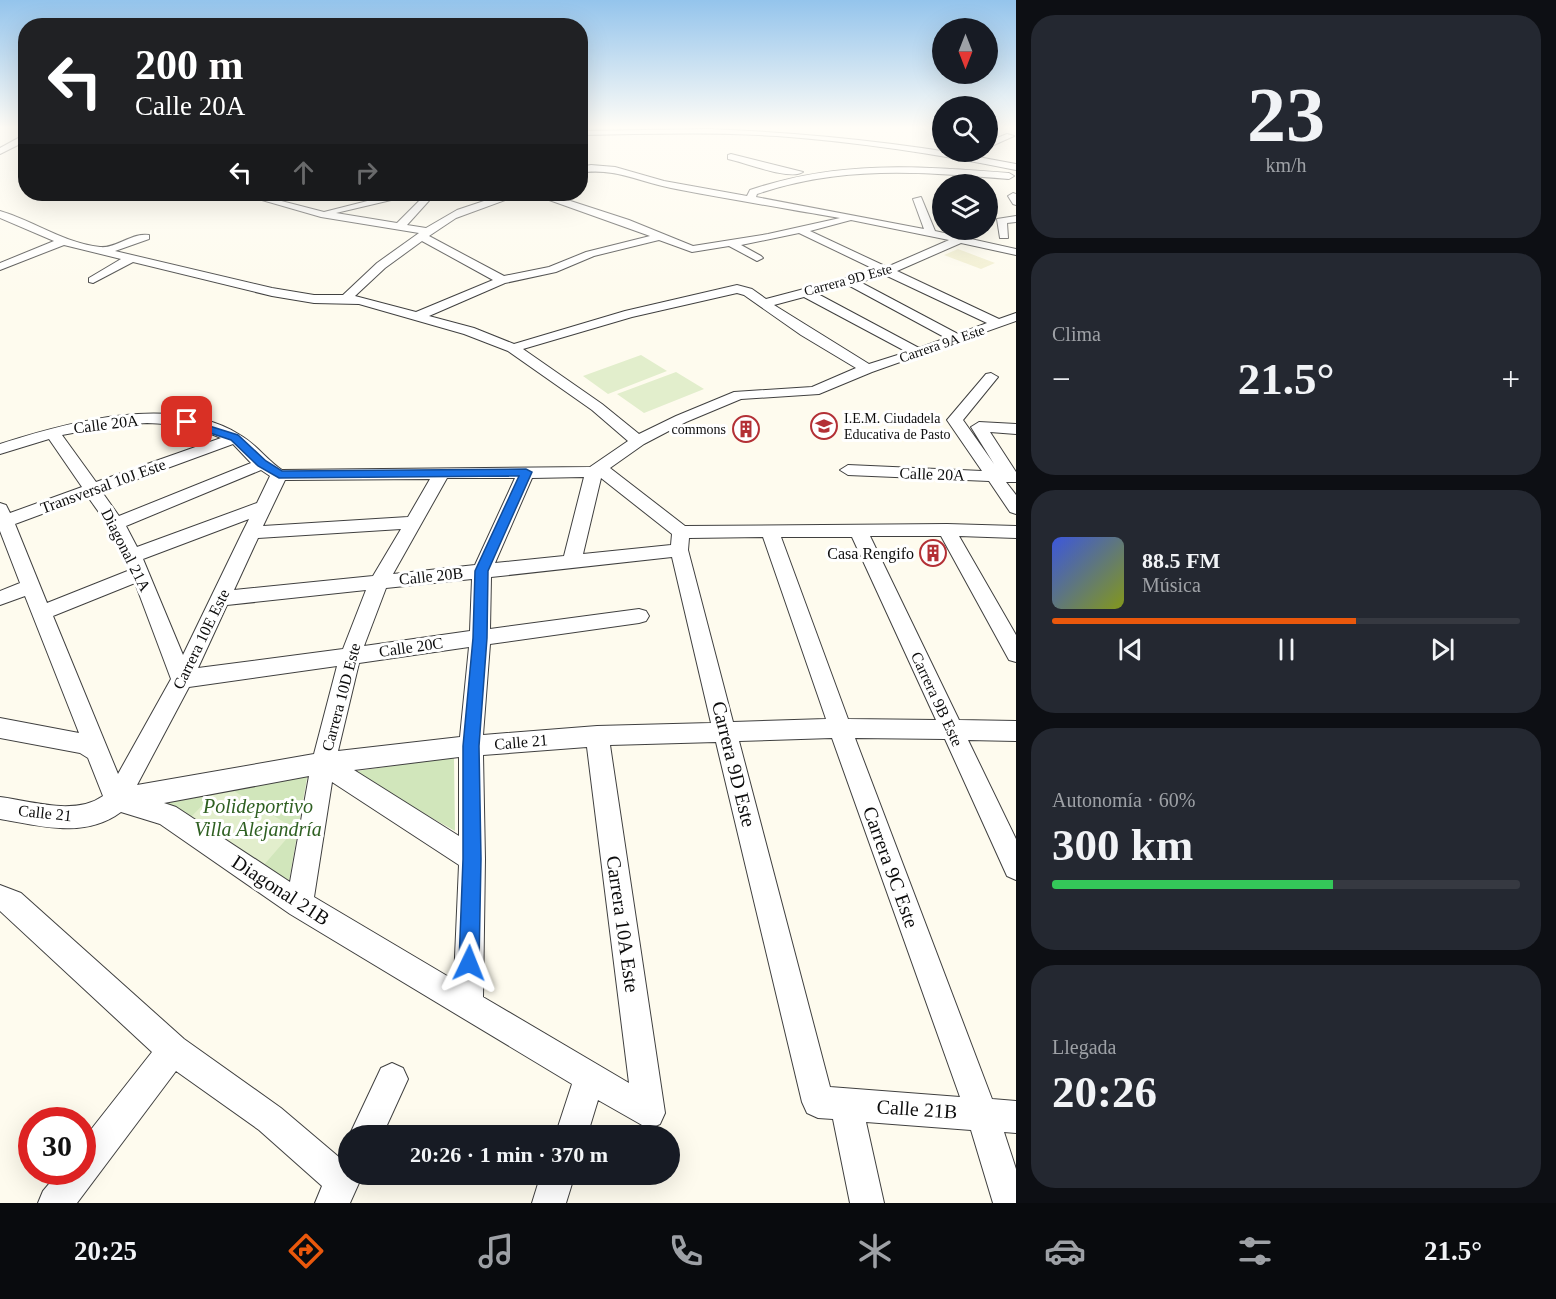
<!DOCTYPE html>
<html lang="es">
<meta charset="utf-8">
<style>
:root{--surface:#171b24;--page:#242831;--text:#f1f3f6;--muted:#9ea1a6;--line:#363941;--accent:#ea580c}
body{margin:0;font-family:Georgia,serif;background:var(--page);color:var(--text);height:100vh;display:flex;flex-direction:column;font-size:22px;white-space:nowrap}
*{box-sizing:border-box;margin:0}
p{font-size:20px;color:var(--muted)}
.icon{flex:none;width:33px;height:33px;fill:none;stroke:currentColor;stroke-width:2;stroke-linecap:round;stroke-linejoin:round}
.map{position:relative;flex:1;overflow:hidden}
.drawer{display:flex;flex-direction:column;gap:15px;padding:15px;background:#0d0f14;width:540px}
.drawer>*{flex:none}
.guide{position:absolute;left:18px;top:18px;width:570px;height:183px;border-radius:24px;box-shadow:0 6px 24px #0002;background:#202124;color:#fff;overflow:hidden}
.needle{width:39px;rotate:180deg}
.controls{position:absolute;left:932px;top:18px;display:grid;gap:12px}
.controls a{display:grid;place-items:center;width:66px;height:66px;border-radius:50%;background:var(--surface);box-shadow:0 6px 24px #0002;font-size:30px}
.speed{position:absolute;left:18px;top:1107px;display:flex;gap:12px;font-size:30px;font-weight:700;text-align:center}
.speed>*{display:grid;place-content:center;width:78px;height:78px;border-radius:50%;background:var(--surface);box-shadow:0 6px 24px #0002;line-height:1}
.speed .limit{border:9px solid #d22;background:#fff;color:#111}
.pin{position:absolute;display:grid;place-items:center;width:51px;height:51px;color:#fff;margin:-26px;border-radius:12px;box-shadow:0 3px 9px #0006}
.me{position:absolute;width:66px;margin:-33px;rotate:2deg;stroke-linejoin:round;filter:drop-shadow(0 0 4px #0008)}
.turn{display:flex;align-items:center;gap:21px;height:126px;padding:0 18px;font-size:27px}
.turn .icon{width:78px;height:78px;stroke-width:2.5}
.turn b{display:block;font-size:42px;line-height:51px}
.lanes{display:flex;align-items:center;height:57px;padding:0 18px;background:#0003;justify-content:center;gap:30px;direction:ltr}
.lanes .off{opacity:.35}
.big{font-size:45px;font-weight:600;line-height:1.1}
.drawer .tile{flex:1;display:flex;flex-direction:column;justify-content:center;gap:9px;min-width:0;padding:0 21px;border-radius:24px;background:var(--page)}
.drawer .dial{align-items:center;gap:0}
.dial b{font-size:78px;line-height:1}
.song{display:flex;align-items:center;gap:18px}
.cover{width:72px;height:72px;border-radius:9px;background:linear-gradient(135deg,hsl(230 70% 55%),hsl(70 70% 35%))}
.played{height:6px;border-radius:3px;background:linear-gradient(90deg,var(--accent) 65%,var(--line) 65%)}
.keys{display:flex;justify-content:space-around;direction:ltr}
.heat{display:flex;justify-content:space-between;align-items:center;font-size:33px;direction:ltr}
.charge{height:9px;border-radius:4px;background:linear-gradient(90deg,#34c759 60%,var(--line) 0)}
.trip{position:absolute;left:338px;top:1125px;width:342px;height:60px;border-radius:30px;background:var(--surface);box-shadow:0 6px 24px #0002;font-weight:600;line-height:60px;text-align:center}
.menu{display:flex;height:96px;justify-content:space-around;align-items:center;background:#090b0e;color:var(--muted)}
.menu .icon{width:42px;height:42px}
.menu .selected{color:var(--accent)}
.menu b{font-size:27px;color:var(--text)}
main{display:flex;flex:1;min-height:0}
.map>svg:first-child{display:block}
</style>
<main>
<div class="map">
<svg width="1016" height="1203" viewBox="0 0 1016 1203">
<rect width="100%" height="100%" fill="#fefbee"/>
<!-- farmland -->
<path fill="#f2efd0" d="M958,249L995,263L981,269L944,255Z"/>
<!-- green -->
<path fill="#d1e6bb" d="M454,757L455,831L350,772Z
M309,767L288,887L152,796Z"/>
<!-- pitch -->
<path fill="#e2eecc" d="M641,355L667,371L608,394L583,376Z
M676,372L704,389L644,413L617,394Z
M223,784L295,829L263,866L190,818Z"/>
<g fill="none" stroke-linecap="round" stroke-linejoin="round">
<defs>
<path id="minor" d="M937,128H942V130H938Z
M709,129C813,133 916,144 1016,164V170C938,154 857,142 777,136C711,132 646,134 580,135V131Z
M1007,134L1014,136L987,148V142Z
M22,136H26V141L0,154V148Z
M731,154L803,172C790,181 744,162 728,159V155Z
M591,165L615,167L664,181L747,196L750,190C839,160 916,166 1009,173L1014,176L1009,179C922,172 842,165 757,194L756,197L924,229L913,199L921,197L935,231L1016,249V255L961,243L897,271L999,319L1016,313V321L872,372L819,394L741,399L686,422L644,444L610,468L685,526L947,524L1016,526V538L959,536L1016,635V662L1009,660L941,536H870L959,720L1016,721V741L968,740L1016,839V880L1007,876L945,739L855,738L992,1099L1016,1101V1133L1004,1132L1016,1169V1203H993L971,1130L866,1122L884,1203H850L833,1119L818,1118L807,1113L802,1102L716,742L610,745L665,1113L660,1124L649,1129L598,1100L587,1136H555L572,1084L290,914L160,824L121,812C85,839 40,826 0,819V797C31,801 75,816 103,796L88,758L80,753L0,738V718L79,733L25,596L0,605V591L20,583L0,531V503L6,505L10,513L82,487L49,439L0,454V444C69,422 173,393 240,435C256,444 267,460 282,470L590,467L628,441L592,410L508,351L464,334L359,304L314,303L272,296L133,262L93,283L89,282V278L121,259L64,245L0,270V263L54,241L0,218V211C34,221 64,243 100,247C116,249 132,232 149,235V239L115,251L272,288L314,295H343L377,263L419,233L321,217L262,200V196L324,212L395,194H409L408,196L336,213L397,223L426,194H435L407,225L426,228L457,210L505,194H517L516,196L456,218L429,236L504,276L549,267L586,252L650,236L538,196L537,194H549L629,220L693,246L768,234L840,218C783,208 727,199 671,188C640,182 612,167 580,173V167ZM851,220L949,240L887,267L810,231ZM799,233L876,270L766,299L752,289L737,285L625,311L514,344L474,328L429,316L505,283L556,272L594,256L659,240L692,252L729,246L757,261L763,258L761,256L741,245ZM422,241L493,280L416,312L355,296L385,268ZM885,275L987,323L958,334L860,282ZM848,285L946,338L919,348L816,293ZM737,293L744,295L801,335L856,368L812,387L734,392L676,416L639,434L602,404L523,349L632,317ZM804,297L907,352L869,364L774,305ZM147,423C174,424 196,427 221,438L96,482L62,435L116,425ZM233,444L251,463L119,516L102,492ZM261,470L270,476L257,503L137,547L126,526ZM584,477L564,556L495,563L532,478ZM447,478H515L475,565L393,574ZM601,478L672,534L671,545L583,554ZM430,479L408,517L263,526L285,480ZM88,497L108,525L130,570L47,603L15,524ZM249,519L242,533L183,655L143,559ZM401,529L373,576L234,590L258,538ZM763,537L826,719L733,722L688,550L689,538ZM781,537H852L936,720L848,719ZM672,557L711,723L597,726L483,735L490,644L639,623L646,621L649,616L646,611L639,609L490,629L491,577ZM472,579L470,631L364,646L386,588ZM135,583L171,679L118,774L53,616ZM366,590L343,649L198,668L227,605ZM469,647L460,737L338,751L359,663ZM337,666L314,754L137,785L189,687ZM832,738L960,1097L830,1087L739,741ZM587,747L629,1083L483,997L485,859L483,755ZM459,757V836L354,770ZM309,776L290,882L176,807L164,803ZM332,782L459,865L454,980L314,897Z
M1013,193L1016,194V205L1013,204L1008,196Z
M1016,216V222L1007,223L1008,238H1000L997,219Z
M991,373L998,377L963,420L994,464L971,427L979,422L1016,424V434L990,432L1016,472V482H1006L1016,495V514L1010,512L989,481L848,475L840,470L848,465L982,471L947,420L986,374Z
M0,885L21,893L184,1039L281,1108L340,1158L348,1154V1174H363L350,1203H315L322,1186L259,1130L176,1071L77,1203H38L43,1191L59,1172H82V1141L152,1052L0,911Z
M392,1063L403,1068L408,1079L382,1136H349L381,1068Z
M541,1174H575L566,1203H532Z"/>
</defs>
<!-- minor casing -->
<use href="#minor" stroke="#404040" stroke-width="2"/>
<!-- minor -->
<use href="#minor" fill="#fff" fill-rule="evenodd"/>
</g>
<!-- sky -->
<linearGradient id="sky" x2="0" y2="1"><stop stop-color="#94c4ec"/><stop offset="0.43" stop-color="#fffdf7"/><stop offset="1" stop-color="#fffdf7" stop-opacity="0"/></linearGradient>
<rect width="1016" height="296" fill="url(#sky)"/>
<!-- route -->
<path fill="#1a73e8" stroke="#114b97" stroke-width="1.5" d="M187,419L238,435L266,461L282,471L526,469L532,472L488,571L487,638L479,746L481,859L479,963L476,970L469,973L462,970L459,963L463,859V746L473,638L475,571L519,476L279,478L258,466L231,440L183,424V420Z"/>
<!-- icons -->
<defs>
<symbol id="school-ring" viewBox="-11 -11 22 22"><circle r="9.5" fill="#fff" stroke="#b33035" stroke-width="1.5"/><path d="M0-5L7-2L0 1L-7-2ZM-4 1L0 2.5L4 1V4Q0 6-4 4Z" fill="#b33035"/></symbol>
<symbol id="building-ring" viewBox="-11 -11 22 22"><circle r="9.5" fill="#fff" stroke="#b33035" stroke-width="1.5"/><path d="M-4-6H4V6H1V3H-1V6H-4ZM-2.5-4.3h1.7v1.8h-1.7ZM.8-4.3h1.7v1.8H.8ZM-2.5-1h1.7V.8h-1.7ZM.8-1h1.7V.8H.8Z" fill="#b33035"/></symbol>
</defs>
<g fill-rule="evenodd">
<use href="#school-ring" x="809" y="411" width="30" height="30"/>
<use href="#building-ring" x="731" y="414" width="30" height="30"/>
<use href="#building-ring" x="918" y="538" width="30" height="30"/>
</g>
<g text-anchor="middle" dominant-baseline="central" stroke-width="6" stroke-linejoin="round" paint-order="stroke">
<!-- far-street labels -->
<g font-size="14" fill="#0d0d0d" stroke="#fff">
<text transform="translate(848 280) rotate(-15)">Carrera 9D Este</text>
<text transform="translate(942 344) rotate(-19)">Carrera 9A Este</text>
</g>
<!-- far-poi labels -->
<g font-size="14" fill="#0d0d0d" stroke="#fff" text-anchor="start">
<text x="844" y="418">I.E.M. Ciudadela<tspan x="844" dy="16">Educativa de Pasto</tspan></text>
<text x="726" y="429" text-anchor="end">commons</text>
</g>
<!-- street labels -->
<g font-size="16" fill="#0d0d0d" stroke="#fff">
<text transform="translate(106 424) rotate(-7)">Calle 20A</text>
<text transform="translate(932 474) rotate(2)">Calle 20A</text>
<text transform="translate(103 486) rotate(-20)">Transversal 10J Este</text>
<text transform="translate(126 550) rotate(63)">Diagonal 21A</text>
<text transform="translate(431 576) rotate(-6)">Calle 20B</text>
<text transform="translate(201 639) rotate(-64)">Carrera 10E Este</text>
<text transform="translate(411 647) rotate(-8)">Calle 20C</text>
<text transform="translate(341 697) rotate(-75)">Carrera 10D Este</text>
<text transform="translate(937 699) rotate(65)">Carrera 9B Este</text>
<text transform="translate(521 742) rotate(-5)">Calle 21</text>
<text transform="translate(45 813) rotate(6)">Calle 21</text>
</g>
<!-- poi labels -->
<g font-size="16" fill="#0d0d0d" stroke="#fff" text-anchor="end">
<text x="914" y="553">Casa Rengifo</text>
</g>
<!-- near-street labels -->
<g font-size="20" fill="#0d0d0d" stroke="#fff">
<text transform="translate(734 764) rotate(76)">Carrera 9D Este</text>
<text transform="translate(891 867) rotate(70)">Carrera 9C Este</text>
<text transform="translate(281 890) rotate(33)">Diagonal 21B</text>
<text transform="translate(623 924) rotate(82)">Carrera 10A Este</text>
<text transform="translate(917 1109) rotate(4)">Calle 21B</text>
</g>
<!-- near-park labels -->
<g font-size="20" font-style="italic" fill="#2f6022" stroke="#fff">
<text x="258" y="806">Polideportivo<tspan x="258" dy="23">Villa Alejandría</tspan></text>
</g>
</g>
</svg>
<div class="controls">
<a><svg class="needle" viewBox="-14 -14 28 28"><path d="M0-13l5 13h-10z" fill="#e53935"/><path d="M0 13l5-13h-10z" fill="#9ea1a6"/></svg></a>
<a><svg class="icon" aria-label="search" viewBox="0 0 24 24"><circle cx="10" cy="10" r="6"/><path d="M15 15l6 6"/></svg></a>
<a><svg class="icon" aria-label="layers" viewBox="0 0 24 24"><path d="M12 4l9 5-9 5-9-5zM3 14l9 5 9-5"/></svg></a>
</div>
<div class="speed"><div class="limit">30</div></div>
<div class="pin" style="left:187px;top:422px;background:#d93025"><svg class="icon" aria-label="arrive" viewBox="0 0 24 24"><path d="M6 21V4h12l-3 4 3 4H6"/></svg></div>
<svg class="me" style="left:469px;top:963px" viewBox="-20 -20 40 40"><path d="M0-17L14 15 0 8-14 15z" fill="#1a73e8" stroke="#fff" stroke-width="4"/></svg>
<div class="trip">20:26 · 1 min · 370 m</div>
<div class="guide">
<div class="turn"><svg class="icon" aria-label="left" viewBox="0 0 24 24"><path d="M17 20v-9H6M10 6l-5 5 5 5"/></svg><div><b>200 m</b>Calle 20A</div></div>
<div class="lanes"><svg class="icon" aria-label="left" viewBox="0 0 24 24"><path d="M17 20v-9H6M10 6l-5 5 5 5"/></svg><svg class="icon off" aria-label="ahead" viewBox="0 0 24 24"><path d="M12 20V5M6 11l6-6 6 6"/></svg><svg class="icon off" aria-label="right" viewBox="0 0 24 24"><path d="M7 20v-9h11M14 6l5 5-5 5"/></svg></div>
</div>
</div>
<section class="drawer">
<div class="tile dial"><b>23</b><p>km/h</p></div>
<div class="tile"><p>Clima</p>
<div class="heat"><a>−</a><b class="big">21.5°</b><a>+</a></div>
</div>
<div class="tile">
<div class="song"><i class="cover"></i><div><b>88.5 FM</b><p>Música</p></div></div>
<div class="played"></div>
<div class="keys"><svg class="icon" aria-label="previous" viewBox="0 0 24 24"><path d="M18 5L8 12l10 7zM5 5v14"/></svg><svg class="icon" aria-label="pause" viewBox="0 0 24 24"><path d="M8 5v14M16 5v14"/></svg><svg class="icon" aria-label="next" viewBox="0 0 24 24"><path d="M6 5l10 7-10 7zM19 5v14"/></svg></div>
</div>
<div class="tile"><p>Autonomía · 60%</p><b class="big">300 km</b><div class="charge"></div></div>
<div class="tile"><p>Llegada</p><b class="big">20:26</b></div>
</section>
</main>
<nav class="menu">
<b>20:25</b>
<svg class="icon selected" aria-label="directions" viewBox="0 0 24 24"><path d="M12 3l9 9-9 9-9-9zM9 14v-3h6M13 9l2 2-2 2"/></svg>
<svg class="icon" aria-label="music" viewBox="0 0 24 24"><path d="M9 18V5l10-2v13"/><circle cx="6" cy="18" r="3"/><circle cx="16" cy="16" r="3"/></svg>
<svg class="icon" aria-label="phone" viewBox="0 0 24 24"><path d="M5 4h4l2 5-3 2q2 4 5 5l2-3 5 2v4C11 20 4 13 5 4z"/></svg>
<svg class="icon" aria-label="climate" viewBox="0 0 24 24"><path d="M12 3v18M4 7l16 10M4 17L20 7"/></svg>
<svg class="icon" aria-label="car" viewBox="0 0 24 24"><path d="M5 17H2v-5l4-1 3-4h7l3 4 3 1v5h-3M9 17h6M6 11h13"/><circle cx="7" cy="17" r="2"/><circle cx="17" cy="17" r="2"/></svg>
<svg class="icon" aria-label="filters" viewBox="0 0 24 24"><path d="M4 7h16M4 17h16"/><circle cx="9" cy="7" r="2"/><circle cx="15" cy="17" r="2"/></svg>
<b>21.5°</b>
</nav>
